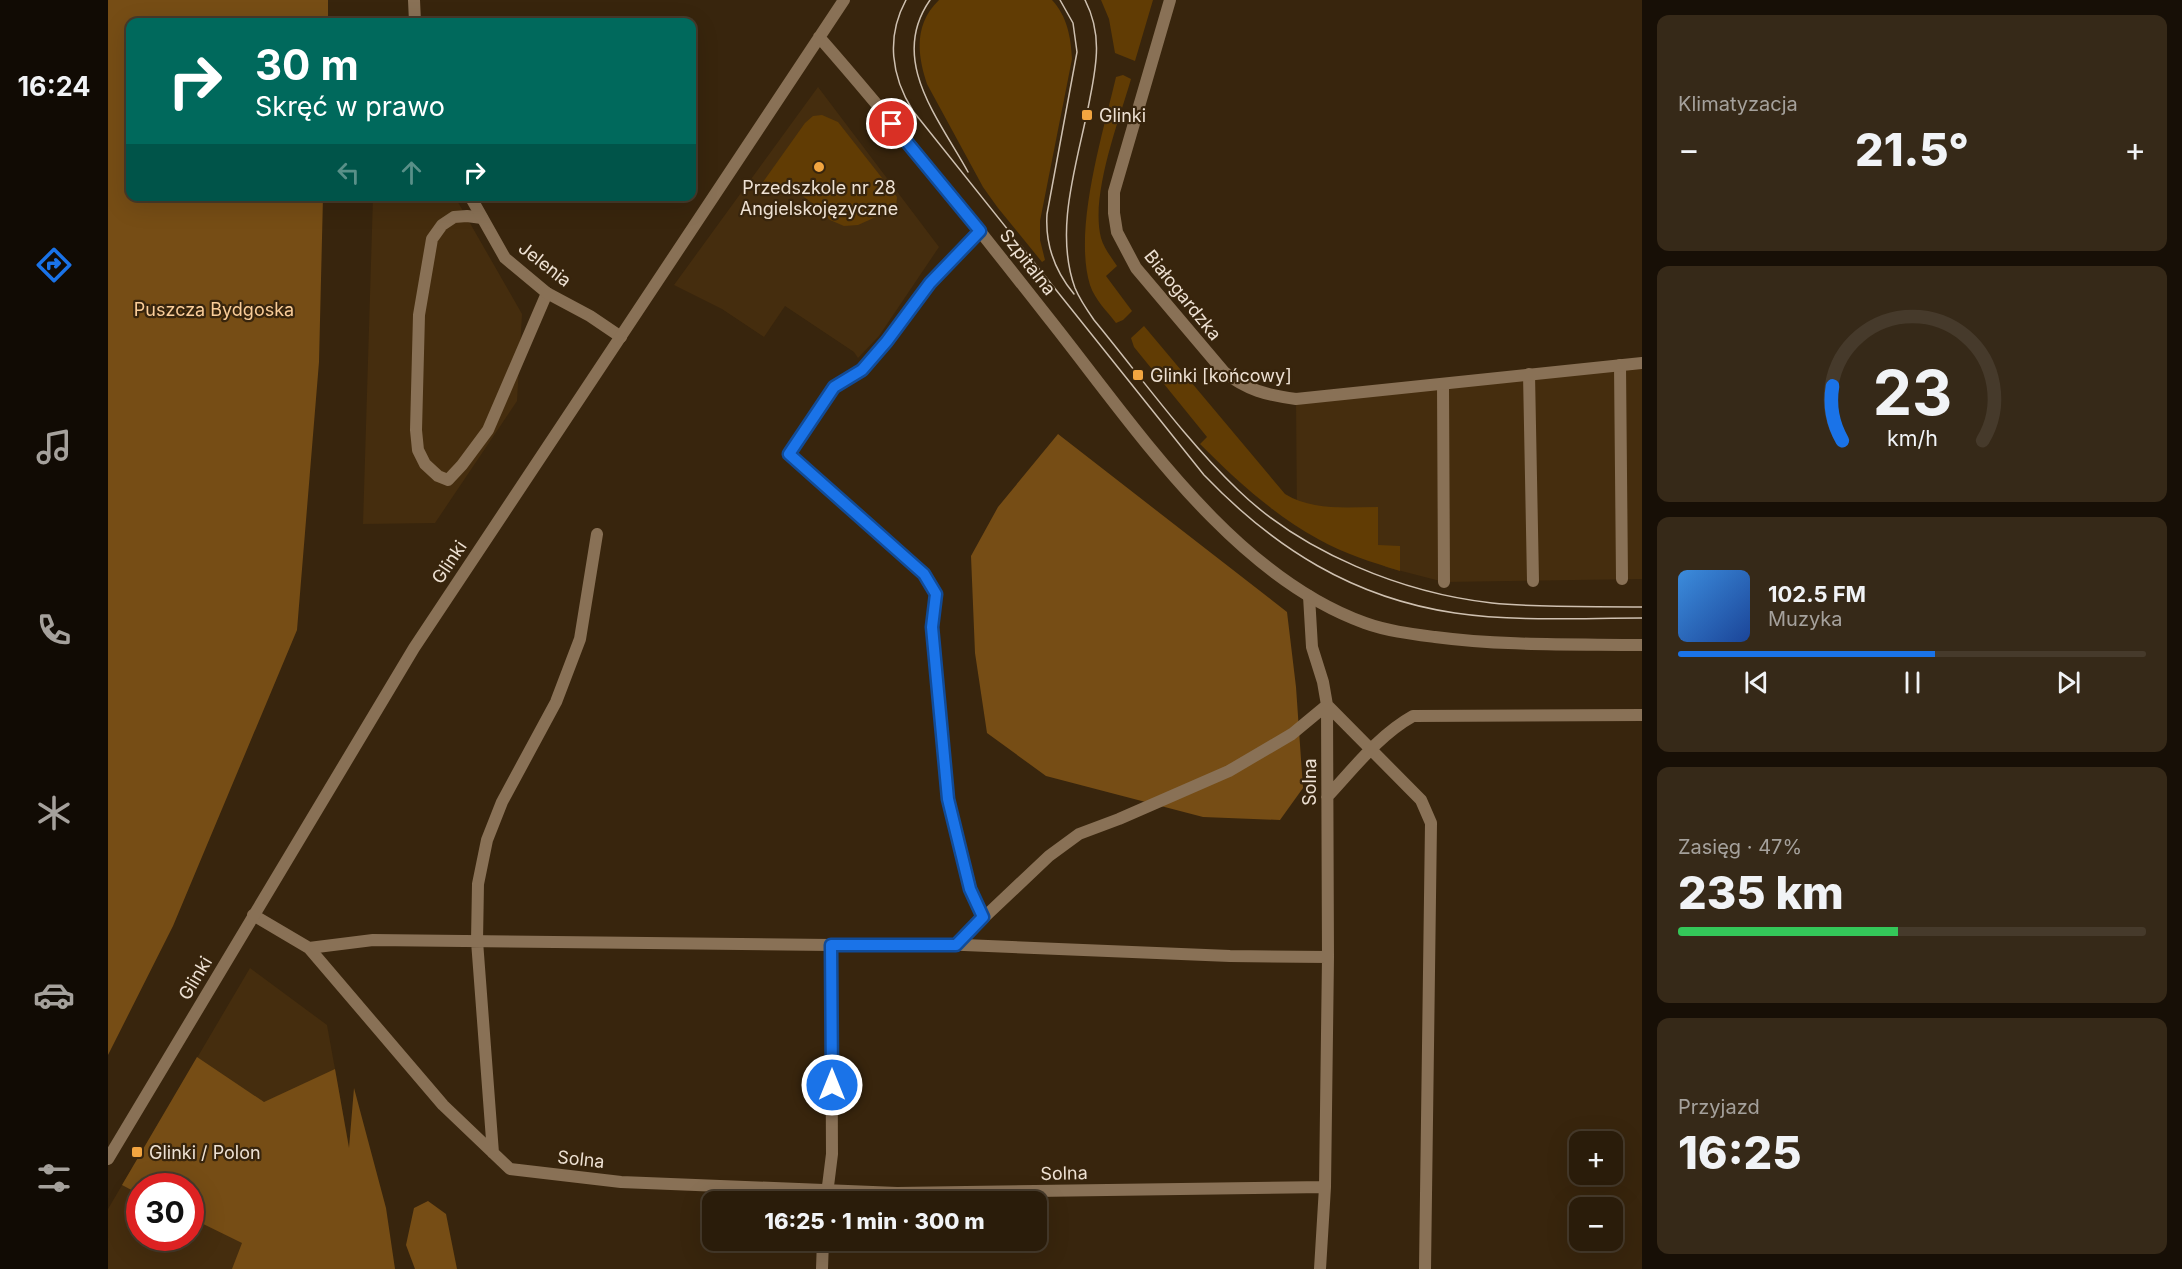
<!DOCTYPE html>
<html lang="pl">
<meta charset="utf-8">
<style>
:root{--surface:#2a1c0a;--page:#362918;--text:#f1f3f6;--muted:#a5a19c;--line:#463a2b;--accent:#1a73e8}
body{margin:0;font-family:Inter,sans-serif;background:var(--page);color:var(--text);height:100vh;display:flex;flex-direction:column;font-size:22px;white-space:nowrap}
*{box-sizing:border-box;margin:0}
p{font-size:20px;color:var(--muted)}
.icon{flex:none;width:33px;height:33px;fill:none;stroke:currentColor;stroke-width:2;stroke-linecap:round;stroke-linejoin:round}
.map{position:relative;flex:1;overflow:hidden}
.side{display:flex;flex-direction:column;gap:15px;padding:15px;background:#170f06;width:540px}
.side>*{flex:none}
.hud{position:absolute;left:18px;top:18px;width:570px;height:183px;border-radius:12px;box-shadow:0 6px 24px #0002,0 0 0 2px var(--line);background:#00695c;color:#fff;overflow:hidden}
.fabs{position:absolute;left:1461px;top:1131px;display:grid;gap:12px}
.fabs a{display:grid;place-items:center;width:54px;height:54px;border-radius:12px;background:var(--surface);box-shadow:0 6px 24px #0002,0 0 0 2px var(--line);font-size:30px}
.speed{position:absolute;left:18px;top:1173px;display:flex;gap:12px;font-size:30px;font-weight:700;text-align:center}
.speed>*{display:grid;place-content:center;width:78px;height:78px;border-radius:50%;background:var(--surface);box-shadow:0 6px 24px #0002,0 0 0 2px var(--line);line-height:1}
.speed .limit{border:9px solid #d22;background:#fff;color:#111}
.pin{position:absolute;display:grid;place-items:center;width:51px;height:51px;color:#fff;margin:-26px;border:3px solid #fff;border-radius:50%;box-shadow:0 2px 6px #0007}
.me{position:absolute;width:66px;margin:-33px;rotate:0deg;stroke-linejoin:round;filter:drop-shadow(0 0 4px #0008)}
.turn{display:flex;align-items:center;gap:21px;height:126px;padding:0 30px;font-size:27px}
.turn .icon{width:78px;height:78px;stroke-width:2.5}
.turn b{display:block;font-size:42px;line-height:51px}
.lanes{display:flex;align-items:center;height:57px;padding:0 30px;background:#0003;justify-content:center;gap:30px;direction:ltr}
.lanes .off{opacity:.35}
.big{font-size:45px;font-weight:800;line-height:1.1}
.side .widget{flex:1;display:flex;flex-direction:column;justify-content:center;gap:9px;min-width:0;padding:0 21px;border-radius:12px;background:var(--page)}
.side .dial{align-items:center;gap:0}
.dial svg{height:156px;overflow:visible;fill:none;stroke:var(--line);stroke-width:7;stroke-linecap:round;text-anchor:middle}
.dial text{fill:var(--text);stroke:none}
.song{display:flex;align-items:center;gap:18px}
.cover{width:72px;height:72px;border-radius:9px;background:linear-gradient(135deg,hsl(210 70% 55%),hsl(220 70% 35%))}
.played{height:6px;border-radius:3px;background:linear-gradient(90deg,var(--accent) 55%,var(--line) 55%)}
.keys{display:flex;justify-content:space-around;direction:ltr}
.heat{display:flex;justify-content:space-between;align-items:center;font-size:33px;direction:ltr}
.charge{height:9px;border-radius:4px;background:linear-gradient(90deg,#34c759 47%,var(--line) 0)}
.trip{position:absolute;left:594px;top:1191px;width:345px;height:60px;border-radius:12px;background:var(--surface);box-shadow:0 6px 24px #0002,0 0 0 2px var(--line);font-weight:800;line-height:60px;text-align:center}
main{display:flex;flex:1;min-height:0}
.tab-bar{display:flex;flex-direction:column;width:108px;justify-content:space-around;align-items:center;background:#110b04;color:var(--muted)}
.tab-bar .icon{width:42px;height:42px}
.tab-bar .active{color:var(--accent)}
.tab-bar b{font-size:27px;color:var(--text)}
.map>svg:first-child{display:block}
</style>
<main>
<nav class="tab-bar">
<b>16:24</b>
<svg class="icon active" aria-label="directions" viewBox="0 0 24 24"><path d="M12 3l9 9-9 9-9-9zM9 14v-3h6M13 9l2 2-2 2"/></svg>
<svg class="icon" aria-label="music" viewBox="0 0 24 24"><path d="M9 18V5l10-2v13"/><circle cx="6" cy="18" r="3"/><circle cx="16" cy="16" r="3"/></svg>
<svg class="icon" aria-label="phone" viewBox="0 0 24 24"><path d="M5 4h4l2 5-3 2q2 4 5 5l2-3 5 2v4C11 20 4 13 5 4z"/></svg>
<svg class="icon" aria-label="climate" viewBox="0 0 24 24"><path d="M12 3v18M4 7l16 10M4 17L20 7"/></svg>
<svg class="icon" aria-label="car" viewBox="0 0 24 24"><path d="M5 17H2v-5l4-1 3-4h7l3 4 3 1v5h-3M9 17h6M6 11h13"/><circle cx="7" cy="17" r="2"/><circle cx="17" cy="17" r="2"/></svg>
<svg class="icon" aria-label="filters" viewBox="0 0 24 24"><path d="M4 7h16M4 17h16"/><circle cx="9" cy="7" r="2"/><circle cx="15" cy="17" r="2"/></svg>
</nav>
<div class="map">
<svg width="1534" height="1269" viewBox="0 0 1534 1269">
<rect width="100%" height="100%" fill="#38250d"/>
<!-- built -->
<path fill="#452d0e" fill-rule="evenodd" d="M710,87L831,247L771,336L750,358L746,352L677,306L656,337L614,309L566,285Z
M265,197H347L414,314L409,401L327,523L255,524Z
M1534,362V579L1336,582L1278,567L1189,518L1188,399Z
M142,968L219,1025L242,1152L249,1269H0V1209ZM32,1186H82V1238H32Z"/>
<!-- green -->
<path fill="#613c04" d="M831,0H944C959,16 963,37 964,59L932,221V240L937,260L934,262L890,208L875,187L819,84C809,54 806,24 831,0Z
M993,0H1045L1027,61L1007,53L1001,19Z
M1015,75L1023,79C1011,121 982,195 993,238C996,248 1003,257 1009,266L998,276L1024,311L1015,320L1008,323C999,311 987,300 982,285C965,230 995,133 1008,77Z
M714,115L730,122L789,197L788,208L750,225L736,226L722,220L708,206L676,182L663,193L658,192L655,187V182L697,123L705,116Z
M1036,326L1177,494C1205,511 1238,507 1270,507V545L1292,546V571C1264,562 1236,554 1210,539C1166,515 1128,480 1092,444L1099,437L1026,347L1023,338Z"/>
<!-- forest -->
<path fill="#764d15" d="M0,0H220V22H22V196L215,197L211,362L189,630L65,926L0,1055Z
M950,434L1179,612L1188,687L1195,788L1172,820L1095,817L938,776L879,733L867,653L863,556L890,507Z
M89,1057L156,1102L227,1069L241,1148L246,1088L278,1208L287,1269H124L134,1243L83,1218L82,1186H32L31,1194L14,1185Z
M320,1201L338,1214L349,1269H307L298,1245L306,1208Z"/>
<g fill="none" stroke-linecap="round" stroke-linejoin="round">
<!-- service -->
<path stroke="#897156" stroke-width="12" d="M374,218L359,216L346,217L334,225L324,239L311,315L308,430L310,450L317,464L330,476L340,480L354,465L380,430L439,293
M1512,365L1514,579
M1421,374L1425,581
M1335,384L1336,582"/>
<!-- minor -->
<path stroke="#897156" stroke-width="12" d="M306,0L307,22
M1062,0L1006,192V213L1009,232L1028,268L1116,372C1139,390 1158,395 1188,399L1534,363
M362,196L397,258L439,293L482,316L513,337
M872,231L822,283L779,341L754,370L726,387L681,454L816,574L828,594L824,627L840,799L863,889L875,917
M1201,596L1204,647L1215,682L1219,705L1220,957L1217,1187L1212,1269
M1219,797C1246,768 1271,735 1305,716L1534,715
M145,915L201,948L265,940L723,945L832,944L1122,956L1220,957
M848,944L941,856L971,834L1011,819L1121,771L1184,734L1219,705L1313,800L1323,823L1317,1269
M201,948L335,1105L402,1169L513,1182L789,1193L1217,1187
M385,1153L369,941L370,884L379,840L394,802L448,702L472,639L489,534
M718,1202L724,1154L723,945
M714,1269L715,1240"/>
<!-- tertiary -->
<path stroke="#897156" stroke-width="12" d="M711,37C790,127 865,222 939,316C1025,424 1123,575 1257,623C1279,631 1304,634 1327,637C1395,646 1465,644 1534,645
M0,1159L306,648L736,0"/>
<!-- tram -->
<path stroke="#cfc1b1" stroke-width="1.5" d="M798,0C778,37 783,76 805,111L1096,475C1166,548 1245,598 1347,613C1408,622 1472,618 1534,618
M822,0C780,60 831,119 860,172
M952,0L965,23L969,52L939,214C937,245 946,270 966,294
M977,0C994,33 989,63 982,98C971,158 945,228 967,288C972,300 979,310 986,320C1033,377 1076,438 1130,490C1195,553 1295,593 1384,603C1433,608 1484,606 1534,607"/>
</g>
<g fill="none" stroke-linecap="round" stroke-linejoin="round">
<defs>
<path id="route" d="M724,1085L723,945H848L875,917L862,889L840,799L824,627L828,594L816,574L681,454L726,387L754,370L779,341L822,283L872,231L784,124"/>
</defs>
<!-- route casing -->
<use href="#route" stroke="#114b97" stroke-width="15"/>
<!-- route -->
<use href="#route" stroke="#1a73e8" stroke-width="10"/>
</g>
<!-- markers -->
<g fill="#f2a540" stroke="#38250d" stroke-width="2">
<rect x="973" y="109" width="12" height="12" rx="3"/>
<circle cx="711" cy="167" r="6"/>
<rect x="1024" y="369" width="12" height="12" rx="3"/>
<rect x="23" y="1146" width="12" height="12" rx="3"/>
</g>
<g text-anchor="middle" dominant-baseline="central" stroke-width="4.5" stroke-linejoin="round" paint-order="stroke">
<!-- poi labels -->
<g font-size="18" fill="#eee1d3" stroke="#38250d" text-anchor="start">
<text x="991" y="115">Glinki</text>
<text x="711" y="187" text-anchor="middle">Przedszkole nr 28<tspan x="711" dy="21">Angielskojęzyczne</tspan></text>
<text x="1042" y="375">Glinki [końcowy]</text>
<text x="41" y="1152">Glinki / Polon</text>
</g>
<!-- street labels -->
<g font-size="18" fill="#eee1d3" stroke="#38250d">
<text transform="translate(920 262) rotate(52)">Szpitalna</text>
<text transform="translate(437 264) rotate(38)">Jelenia</text>
<text transform="translate(1075 295) rotate(51)">Białogardzka</text>
<text transform="translate(341 562) rotate(-56)">Glinki</text>
<text transform="translate(1201 782) rotate(-90)">Solna</text>
<text transform="translate(87 978) rotate(-59)">Glinki</text>
<text transform="translate(473 1159) rotate(6)">Solna</text>
<text transform="translate(956 1173) rotate(-1)">Solna</text>
</g>
<!-- park labels -->
<g font-size="18" fill="#facd99" stroke="#38250d">
<text x="106" y="309">Puszcza Bydgoska</text>
</g>
</g>
</svg>
<div class="fabs">
<a>+</a>
<a>−</a>
</div>
<div class="speed"><div class="limit">30</div></div>
<div class="pin" style="left:784px;top:124px;background:#d93025"><svg class="icon" aria-label="arrive" viewBox="0 0 24 24"><path d="M6 21V4h12l-3 4 3 4H6"/></svg></div>
<svg class="me" style="left:724px;top:1085px" viewBox="-20 -20 40 40"><circle r="17" fill="#1a73e8" stroke="#fff" stroke-width="3"/><path d="M0-11L8 9 0 5-8 9z" fill="#fff"/></svg>
<div class="trip">16:25 · 1 min · 300 m</div>
<div class="hud">
<div class="turn"><svg class="icon" aria-label="right" viewBox="0 0 24 24"><path d="M7 20v-9h11M14 6l5 5-5 5"/></svg><div><b>30 m</b>Skręć w prawo</div></div>
<div class="lanes"><svg class="icon off" aria-label="left" viewBox="0 0 24 24"><path d="M17 20v-9H6M10 6l-5 5 5 5"/></svg><svg class="icon off" aria-label="ahead" viewBox="0 0 24 24"><path d="M12 20V5M6 11l6-6 6 6"/></svg><svg class="icon" aria-label="right" viewBox="0 0 24 24"><path d="M7 20v-9h11M14 6l5 5-5 5"/></svg></div>
</div>
</div>
<section class="side">
<div class="widget"><p>Klimatyzacja</p>
<div class="heat"><a>−</a><b class="big">21.5°</b><a>+</a></div>
</div>
<div class="widget dial"><svg viewBox="0 0 100 80">
<path d="M14 69A42 42 0 1 1 86 69"/>
<path d="M14 69A42 42 0 0 1 9 41" stroke="#1a73e8"/>
<text x="50" y="56" font-size="32" font-weight="700">23</text>
<text x="50" y="72" font-size="11">km/h</text>
</svg></div>
<div class="widget">
<div class="song"><i class="cover"></i><div><b>102.5 FM</b><p>Muzyka</p></div></div>
<div class="played"></div>
<div class="keys"><svg class="icon" aria-label="previous" viewBox="0 0 24 24"><path d="M18 5L8 12l10 7zM5 5v14"/></svg><svg class="icon" aria-label="pause" viewBox="0 0 24 24"><path d="M8 5v14M16 5v14"/></svg><svg class="icon" aria-label="next" viewBox="0 0 24 24"><path d="M6 5l10 7-10 7zM19 5v14"/></svg></div>
</div>
<div class="widget"><p>Zasięg · 47%</p><b class="big">235 km</b><div class="charge"></div></div>
<div class="widget"><p>Przyjazd</p><b class="big">16:25</b></div>
</section>
</main>
